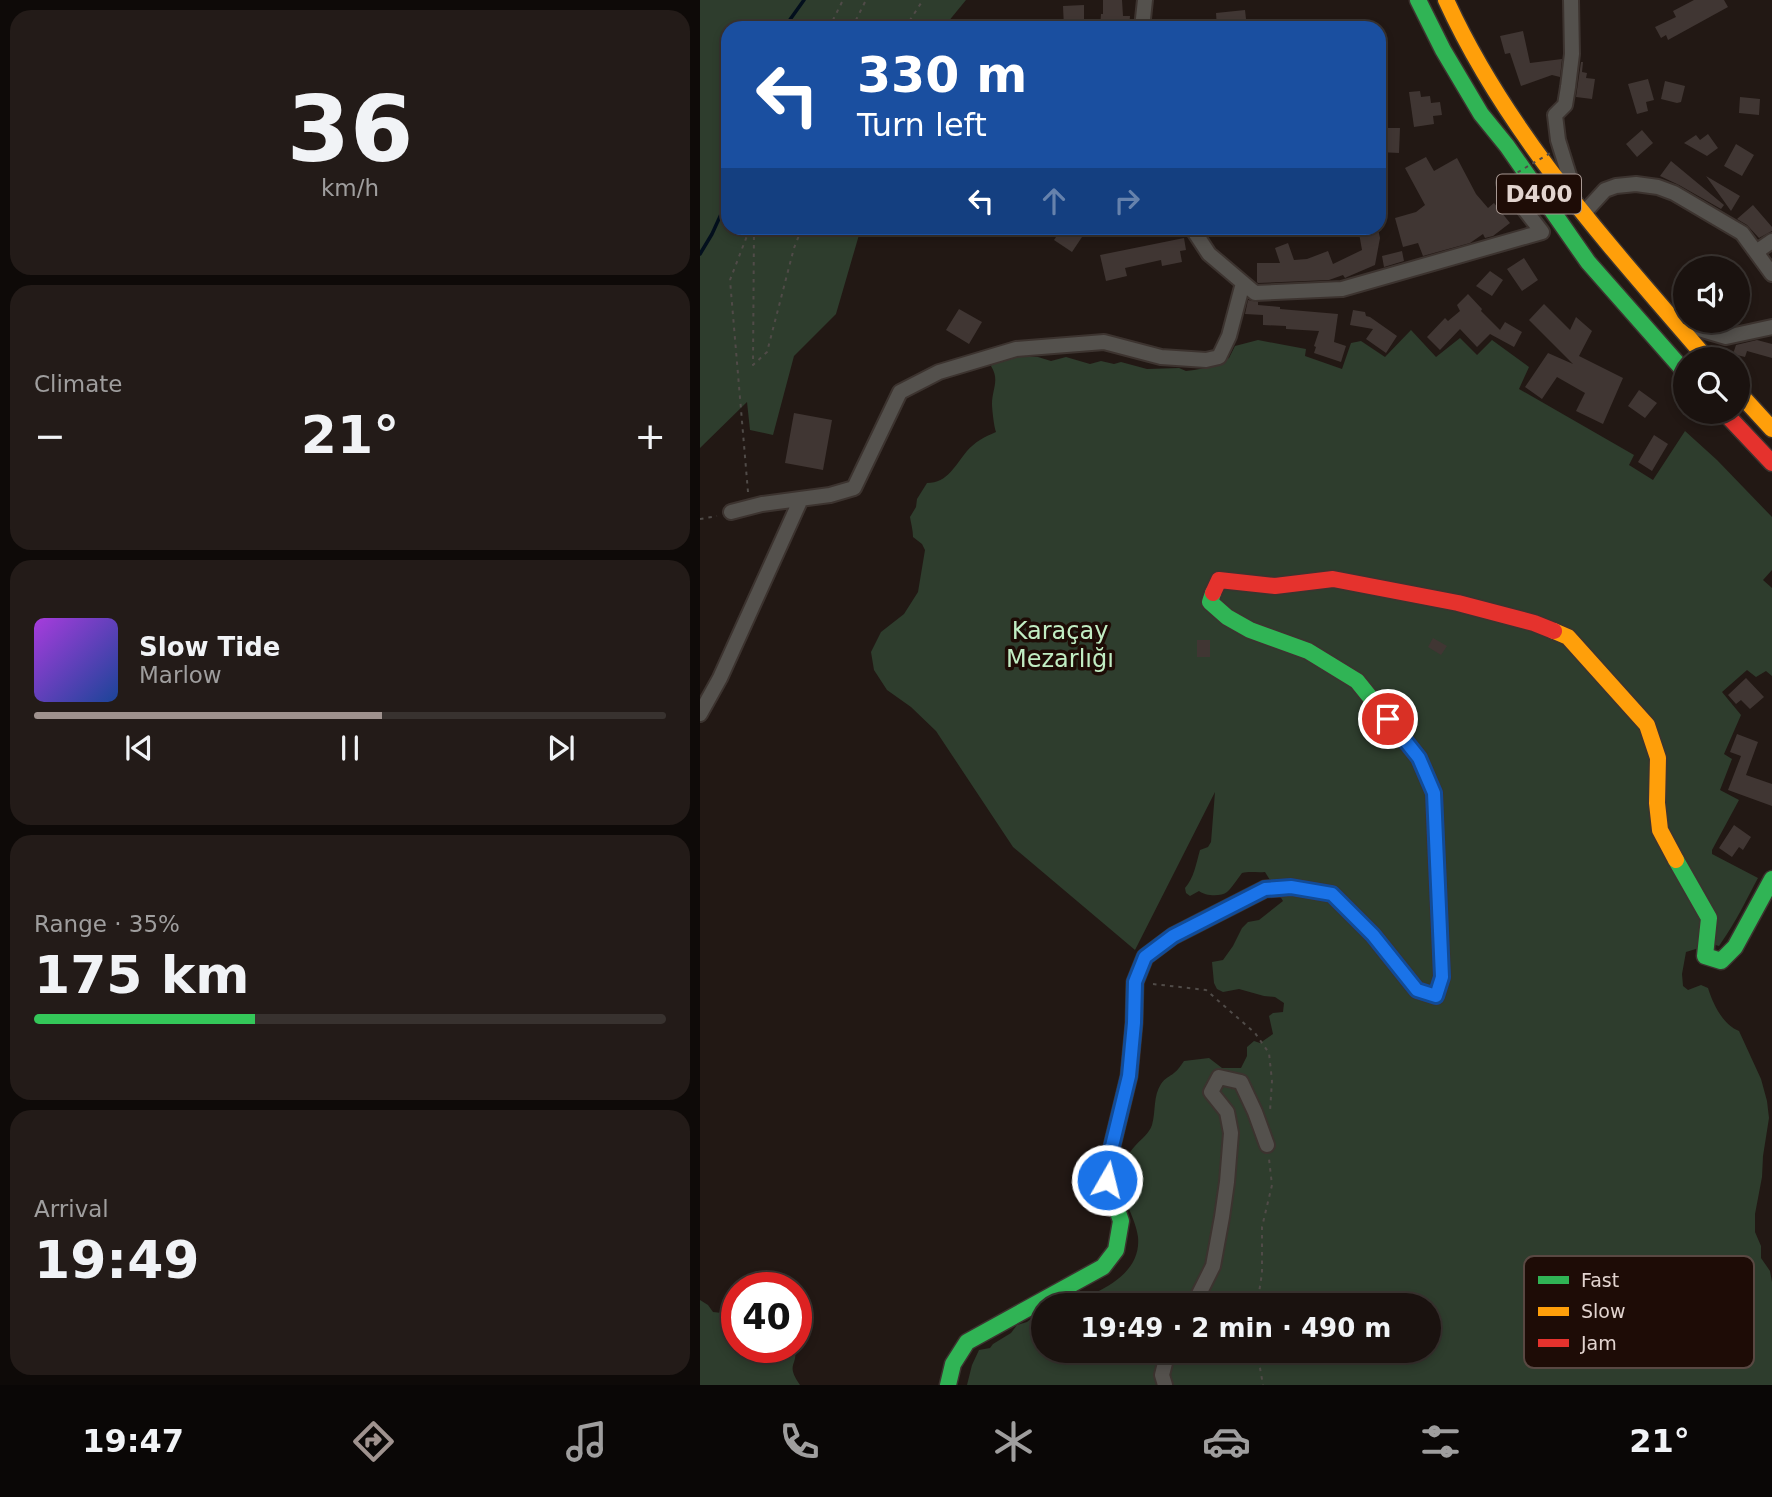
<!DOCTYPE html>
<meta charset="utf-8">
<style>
:root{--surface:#1a120f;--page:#231b18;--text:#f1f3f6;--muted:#9f9e9e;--line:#38322f;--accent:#9f928e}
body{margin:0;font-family:"DejaVu Sans",sans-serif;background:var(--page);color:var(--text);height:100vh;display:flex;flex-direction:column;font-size:26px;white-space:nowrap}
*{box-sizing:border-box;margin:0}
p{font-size:23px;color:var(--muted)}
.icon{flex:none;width:38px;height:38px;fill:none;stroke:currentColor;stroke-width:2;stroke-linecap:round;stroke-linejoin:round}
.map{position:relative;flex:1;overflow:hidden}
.panel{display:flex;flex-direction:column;gap:10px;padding:10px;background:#0e0a08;width:700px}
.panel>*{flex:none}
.banner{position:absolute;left:21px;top:21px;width:665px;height:214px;border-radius:21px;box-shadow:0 4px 10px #0003,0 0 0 2px var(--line);background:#1a4fa0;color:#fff;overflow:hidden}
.buttons{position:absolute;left:973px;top:256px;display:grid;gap:14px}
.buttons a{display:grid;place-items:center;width:77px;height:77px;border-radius:50%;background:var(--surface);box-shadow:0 4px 10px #0003,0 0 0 2px var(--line);font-size:35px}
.speed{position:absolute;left:21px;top:1272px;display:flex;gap:14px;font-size:35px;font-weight:700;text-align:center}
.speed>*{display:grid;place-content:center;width:91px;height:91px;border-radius:50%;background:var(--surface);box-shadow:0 4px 10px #0003,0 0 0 2px var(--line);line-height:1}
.speed .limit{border:10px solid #d22;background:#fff;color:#111}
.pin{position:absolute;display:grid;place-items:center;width:60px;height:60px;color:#fff;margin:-30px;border:4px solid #fff;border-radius:50%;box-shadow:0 2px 7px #0007}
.me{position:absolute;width:77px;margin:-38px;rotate:8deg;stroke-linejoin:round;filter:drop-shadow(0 0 5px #0008)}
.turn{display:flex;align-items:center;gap:24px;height:147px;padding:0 21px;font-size:32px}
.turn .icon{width:91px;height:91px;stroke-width:2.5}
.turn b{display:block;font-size:49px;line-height:60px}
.lanes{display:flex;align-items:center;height:66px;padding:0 21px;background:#0003;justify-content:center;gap:35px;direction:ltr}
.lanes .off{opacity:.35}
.big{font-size:52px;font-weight:800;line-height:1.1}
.panel .tile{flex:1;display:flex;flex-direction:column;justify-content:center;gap:10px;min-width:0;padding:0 24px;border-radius:21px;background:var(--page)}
.panel .dial{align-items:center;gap:0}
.dial b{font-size:91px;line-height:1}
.song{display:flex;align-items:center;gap:21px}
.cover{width:84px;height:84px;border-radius:10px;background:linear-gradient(135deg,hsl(280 70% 55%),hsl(220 70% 35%))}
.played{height:7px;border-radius:4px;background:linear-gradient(90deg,var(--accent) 55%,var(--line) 55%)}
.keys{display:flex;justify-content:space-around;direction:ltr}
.heat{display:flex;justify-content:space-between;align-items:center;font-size:38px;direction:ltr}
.charge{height:10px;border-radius:5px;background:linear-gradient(90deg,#34c759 35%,var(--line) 0)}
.trip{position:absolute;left:331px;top:1293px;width:410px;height:70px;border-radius:35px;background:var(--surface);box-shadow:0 4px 10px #0003,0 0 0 2px var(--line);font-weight:800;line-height:70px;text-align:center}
.dock{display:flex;height:112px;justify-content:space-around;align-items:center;background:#0a0706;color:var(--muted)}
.dock .icon{width:49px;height:49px}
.dock .selected{color:var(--accent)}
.dock b{font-size:32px;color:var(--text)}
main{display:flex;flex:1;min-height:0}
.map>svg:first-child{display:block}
</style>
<main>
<section class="panel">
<div class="tile dial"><b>36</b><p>km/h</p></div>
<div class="tile"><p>Climate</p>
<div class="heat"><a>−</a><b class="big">21°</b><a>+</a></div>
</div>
<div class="tile">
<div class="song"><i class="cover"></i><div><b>Slow Tide</b><p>Marlow</p></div></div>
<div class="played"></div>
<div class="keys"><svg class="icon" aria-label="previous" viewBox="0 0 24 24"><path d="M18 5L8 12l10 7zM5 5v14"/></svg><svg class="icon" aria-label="pause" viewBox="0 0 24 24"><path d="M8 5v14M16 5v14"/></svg><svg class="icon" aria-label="next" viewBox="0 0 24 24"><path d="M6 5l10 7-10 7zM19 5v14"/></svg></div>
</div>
<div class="tile"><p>Range · 35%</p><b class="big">175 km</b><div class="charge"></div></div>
<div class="tile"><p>Arrival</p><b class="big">19:49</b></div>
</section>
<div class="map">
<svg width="1072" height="1385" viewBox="0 0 1072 1385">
<rect width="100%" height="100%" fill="#221814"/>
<!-- green -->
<path fill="#2e3d2d" d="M0,0H266L243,28H28V228H161L136,314L94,356L73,435L50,430L47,402L0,448Z
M711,330L736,357L760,338L777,355L792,340L829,367L819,389L934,455L929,465L953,480L985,431L1017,460L1072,517V570L1063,580L1072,588V676L1066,671L1056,677L1047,670L1022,692L1041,715L1024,754L1032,759L1020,790L1039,800L1012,850V854L1058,878C1046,900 1036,922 1021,943L1019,946L1012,944L986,952L982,974L983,986L988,990L1001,985L1008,988C1013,1004 1023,1025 1039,1031L1061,1079L1067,1101L1069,1118L1063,1156L1062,1177L1055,1214V1232L1061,1246V1258L1070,1271L1072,1282V1385H267L272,1365L279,1350L290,1348L293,1344L311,1333L317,1325L327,1322L343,1309V1351H728V1306L359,1305C391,1297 442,1278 438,1237C436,1219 421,1196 420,1180C420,1169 428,1153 435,1146C441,1139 449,1134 452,1125C456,1111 453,1096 461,1084C465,1078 469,1077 474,1073C478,1070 481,1065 484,1061L509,1058L522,1068H541L547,1056V1047L554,1041L560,1043L573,1034L569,1016L573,1013L583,1012L584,1003L575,997L564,996L539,989L523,992L517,989L514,983L512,962L523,960L533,946L542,928L548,922L559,920L583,901L565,872C557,873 550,871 542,873C538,878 531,889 527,892C521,897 505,896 499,891L490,896L486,893L485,888C494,878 496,864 500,850L508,847L511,842L515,792L435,950L313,847L236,731L211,707L187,690L174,670L171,652L181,632L204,614L218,592L225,550L222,544L213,537C213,530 211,524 210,517L216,507L217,499L227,483C248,483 255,465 267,451C275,442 284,437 296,432C294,427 292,409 292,404C292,389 300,380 291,366L293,361L305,356L338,357L351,361L366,357L390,364L401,361L414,364L421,362L447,369L479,368L486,371L494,370L505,368L529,358L535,346L558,340L606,349L605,356L642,369L651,343L661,341L685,357Z
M0,1300L8,1305L13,1312L22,1313L27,1317L30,1323L37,1325V1348H95C98,1367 85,1363 100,1385H0Z"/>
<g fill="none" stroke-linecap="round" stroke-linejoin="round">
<!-- stream -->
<path stroke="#030f1d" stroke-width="3.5" d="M84,28L104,0
M0,254L12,234L28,199"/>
</g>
<!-- building -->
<path fill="#403633" d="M403,0H422L423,16H430L429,28H400L401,14H403Z
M994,0H1024L1028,7L968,40L966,35L961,38L955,27L976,17L973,11Z
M384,5V28H364L363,6Z
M545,10L547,28H517L516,13Z
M823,31L830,63L862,59L860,77L852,75L821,86L810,53L805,54L800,36Z
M881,62H883L882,72L887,73L886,78L895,79L892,99L876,97Z
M948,79L954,100L946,102L948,111L937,114L928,84Z
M965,81L985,86L981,102L977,103L961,99Z
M720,91L721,97L730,96L731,103L740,102L742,115L733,116L734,124L714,127L709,92Z
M1040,97L1060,99L1059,115L1039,113Z
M679,128H700L699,153L679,152Z
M942,130L953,143L937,157L926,144Z
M1008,134L1018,148L1007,156L984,143L996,135L1000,140Z
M1036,144L1054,155L1042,176L1024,166Z
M726,157L734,171L757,158L776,194L788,208L794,203L810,223L793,236L785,238L783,234L770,243L723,256L718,243L703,247L695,218L716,212L725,205L705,168Z
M971,161L1024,205L1021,209L979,185L960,176Z
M1006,176L1040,196L1031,211Z
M1053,205L1072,227V231L1059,238L1047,225L1037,219Z
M362,228H381L386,231L372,252L354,240Z
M678,229L680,238L675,265L647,277L645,278L643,275L629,280L558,283L557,282V263H580L575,248L588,243L594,260L607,259L628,251L633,264L662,250L659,233Z
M484,238L486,250L480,251L482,262L462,266L461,260L425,268L427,276L406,281L400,255Z
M702,251L704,261L684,267L682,256Z
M824,258L838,280L822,291L807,269Z
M790,271L803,280L792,296L776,286Z
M768,294L782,309L781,311L800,330L805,322L822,332L814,347L790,334L777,347L760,329L740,350L727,337L745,318L748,321L760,311L757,305Z
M548,300L558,302V305L580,307V309L638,314L634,342L646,346L641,362L614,353L616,347L614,346L619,331L586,329V326L563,325V315L545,314Z
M844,304L870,330L876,317L892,331L879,356L923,378L903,424L876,411L885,393L857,377L842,399L825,387L848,353L873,364L829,320Z
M259,309L282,322L269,344L246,330Z
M653,310L665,312L666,316L670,317L697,336L686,353L666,339L673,329L650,325Z
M1057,340L1072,344V358L1047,351L1045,357L1033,354L1036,345Z
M939,390L957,403L945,418L928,406Z
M94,413L132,420L123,470L85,463Z
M954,435L968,444L952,471L938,462Z
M733,638L747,646L741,655L728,647Z
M497,640H510V657H497Z
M1046,678L1064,697L1050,709L1041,700L1036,704L1028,695Z
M1037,734L1058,742L1046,775L1072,784V806L1028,790L1041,756L1030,752Z
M1034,825L1051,837L1043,850L1039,847L1032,857L1019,848Z"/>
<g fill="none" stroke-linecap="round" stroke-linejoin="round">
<defs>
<path id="street" d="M871,0L872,54L868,87L865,105L855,115L858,140L872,185
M442,28L445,0
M882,210L883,214L905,190L916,186L936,184L958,187L974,193L1042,233L1072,274
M492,228L509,254L555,293L642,289L842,232L804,183
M1056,252L1072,241
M982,324L1026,337L1072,327
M31,512L62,504L130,495L154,488L200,392L239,372L316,349L404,342L461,357L506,360L519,357L529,336L543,283
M0,714L20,678L101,499
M493,1306L513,1266L522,1217L527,1182L531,1133L527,1112L511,1092L519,1077L541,1082L555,1112L567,1145
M465,1385L462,1375L468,1351"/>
<path id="fast" d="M718,0L743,50L781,114L807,146L888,262L985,372
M513,593L510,602L527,617L550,630L608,651L657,681L719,758L734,793L735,822
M976,860L1009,918L1005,956L1021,961L1035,947L1072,879
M248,1385L253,1364L267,1342L403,1267L416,1250L421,1221L407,1180L412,1146L429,1076L434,1023L435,982L445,957L473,936L565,889L581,888"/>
<path id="slow" d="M746,0C808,136 911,247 1007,359
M1038,392L1072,429
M854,631L868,637L947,725L958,758L957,803L960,830L976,860"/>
<path id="jam" d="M1023,411L1072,463
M513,593L519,580L575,586L633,579L758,603L834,623L854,631
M581,888L591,887L632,894L673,935L717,990L736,996L742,977L735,822"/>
</defs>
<!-- street casing -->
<use href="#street" stroke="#3c332f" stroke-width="18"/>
<!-- fast casing -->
<use href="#fast" stroke="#3c332f" stroke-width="19"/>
<!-- slow casing -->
<use href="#slow" stroke="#3c332f" stroke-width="19"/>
<!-- jam casing -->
<use href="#jam" stroke="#3c332f" stroke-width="19"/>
<!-- path -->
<path stroke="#504b48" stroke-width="2" stroke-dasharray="3.5 5" stroke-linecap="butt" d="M129,28L143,0
M152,28L166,0
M205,28L223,0
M54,228L53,365L67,352L94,248L102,228
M48,492L30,280L50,228
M0,519L17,516
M453,984L506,990L555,1033L569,1053L572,1081L570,1111
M557,1306L562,1273V1227L572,1185L569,1159
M557,1351L563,1385"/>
<!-- street -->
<use href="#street" stroke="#54514d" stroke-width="14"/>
<!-- fast -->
<use href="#fast" stroke="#30b455" stroke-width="16"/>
<!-- slow -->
<use href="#slow" stroke="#ff9f0a" stroke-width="16"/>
<!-- jam -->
<use href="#jam" stroke="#e5322d" stroke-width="16"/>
<!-- path-bridge -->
<path stroke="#504b48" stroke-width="2" stroke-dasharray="3.5 5" stroke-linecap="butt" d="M803,181L852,152"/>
</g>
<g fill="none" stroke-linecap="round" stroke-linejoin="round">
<defs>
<path id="route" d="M407,1180L412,1146L429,1076L434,1023L435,982L445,957L473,936L565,889L591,887L632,894L673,935L717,990L736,996L742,977L734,793L719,758L688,719"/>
</defs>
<!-- route casing -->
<use href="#route" stroke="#114b97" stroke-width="18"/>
<!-- route -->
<use href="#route" stroke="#1a73e8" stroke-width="12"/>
</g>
<g text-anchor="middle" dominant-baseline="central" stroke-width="7" stroke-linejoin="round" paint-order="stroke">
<!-- shield labels -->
<rect fill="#1e0c06" stroke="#a79893" stroke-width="2" x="797" y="174.5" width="84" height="39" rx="5"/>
<g font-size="23" font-weight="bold" fill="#e2d4cf">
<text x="839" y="194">D400</text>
</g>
<!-- park labels -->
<g font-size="24" fill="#c1edc3" stroke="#1e0c06">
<text x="360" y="631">Karaçay<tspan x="360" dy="28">Mezarlığı</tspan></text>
</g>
</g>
<!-- legend -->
<rect x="824" y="1256" width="230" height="112" rx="10" fill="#1e0c06" stroke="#594842" stroke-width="2"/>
<rect x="838" y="1276" width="31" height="8" fill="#30b455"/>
<rect x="838" y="1307" width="31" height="9" fill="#ff9f0a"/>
<rect x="838" y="1339" width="31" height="8" fill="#e5322d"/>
<g font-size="19" fill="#e2d4cf">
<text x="881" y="1287">Fast</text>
<text x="881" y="1318">Slow</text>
<text x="881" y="1350">Jam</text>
</g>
</svg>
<div class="buttons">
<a><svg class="icon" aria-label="sound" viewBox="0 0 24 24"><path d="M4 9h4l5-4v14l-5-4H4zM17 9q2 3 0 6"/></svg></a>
<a><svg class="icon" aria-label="search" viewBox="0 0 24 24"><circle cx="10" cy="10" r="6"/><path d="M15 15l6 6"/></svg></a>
</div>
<div class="speed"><div class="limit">40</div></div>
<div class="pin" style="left:688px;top:719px;background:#d93025"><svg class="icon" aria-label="arrive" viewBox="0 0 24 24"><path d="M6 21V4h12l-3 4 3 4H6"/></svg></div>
<svg class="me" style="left:407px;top:1180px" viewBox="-20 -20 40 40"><circle r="17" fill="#1a73e8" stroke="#fff" stroke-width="3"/><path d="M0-11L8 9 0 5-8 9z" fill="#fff"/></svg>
<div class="trip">19:49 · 2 min · 490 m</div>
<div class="banner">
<div class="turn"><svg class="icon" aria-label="left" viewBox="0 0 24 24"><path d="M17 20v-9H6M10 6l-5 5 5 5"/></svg><div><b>330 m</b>Turn left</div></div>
<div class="lanes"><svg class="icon" aria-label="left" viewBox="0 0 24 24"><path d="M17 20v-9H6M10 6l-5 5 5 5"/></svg><svg class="icon off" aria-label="ahead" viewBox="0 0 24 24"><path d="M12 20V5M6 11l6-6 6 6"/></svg><svg class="icon off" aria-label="right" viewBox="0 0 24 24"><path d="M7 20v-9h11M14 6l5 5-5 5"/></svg></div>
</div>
</div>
</main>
<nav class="dock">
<b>19:47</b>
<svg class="icon selected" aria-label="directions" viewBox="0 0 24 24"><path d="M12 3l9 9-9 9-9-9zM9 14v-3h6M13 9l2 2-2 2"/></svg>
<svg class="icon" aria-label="music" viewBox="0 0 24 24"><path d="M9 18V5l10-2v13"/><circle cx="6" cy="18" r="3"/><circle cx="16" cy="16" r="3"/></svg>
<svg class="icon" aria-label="phone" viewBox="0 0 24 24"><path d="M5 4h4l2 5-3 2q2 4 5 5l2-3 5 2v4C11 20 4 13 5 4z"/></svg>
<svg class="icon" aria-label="climate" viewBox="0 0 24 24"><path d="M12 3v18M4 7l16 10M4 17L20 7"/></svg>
<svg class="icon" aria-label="car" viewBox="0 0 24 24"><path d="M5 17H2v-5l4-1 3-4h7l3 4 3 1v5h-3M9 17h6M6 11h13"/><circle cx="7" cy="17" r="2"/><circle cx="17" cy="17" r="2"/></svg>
<svg class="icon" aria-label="filters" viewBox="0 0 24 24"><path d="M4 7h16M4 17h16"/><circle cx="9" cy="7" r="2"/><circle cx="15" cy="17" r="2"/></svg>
<b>21°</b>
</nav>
